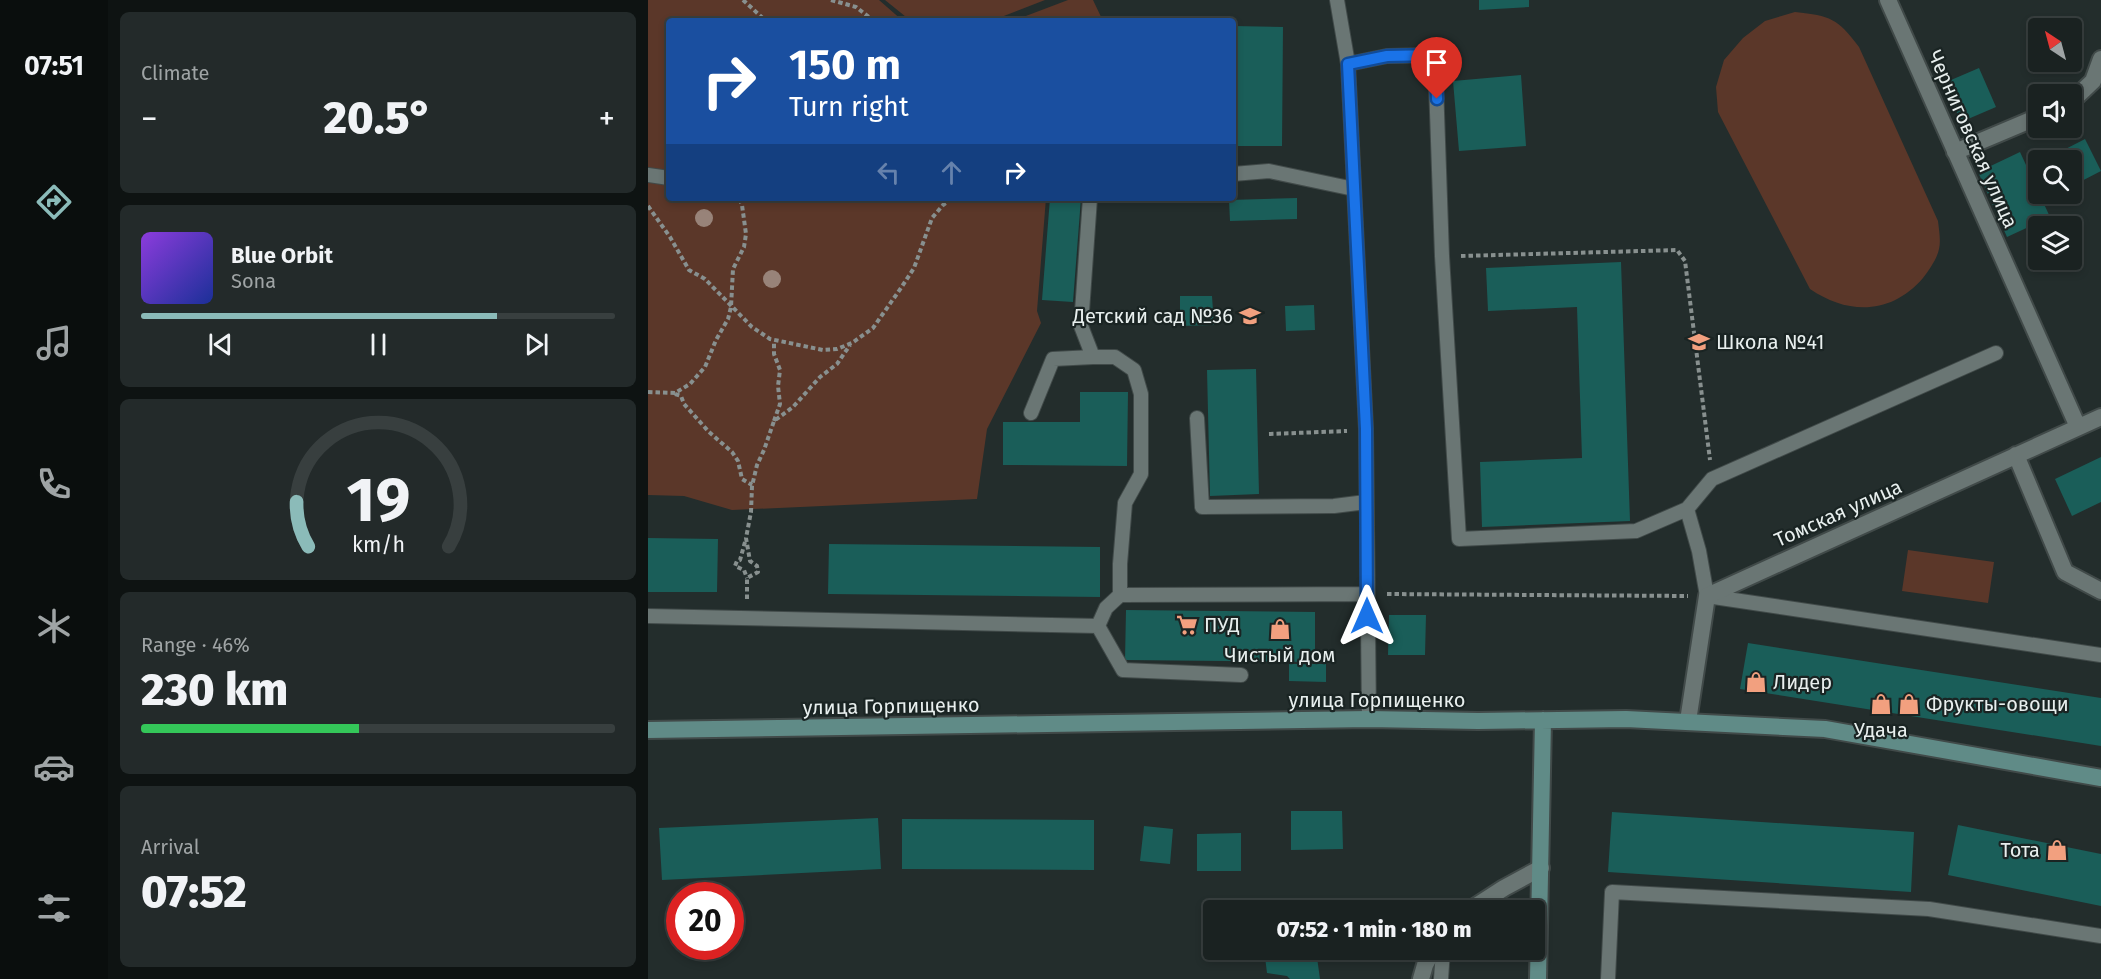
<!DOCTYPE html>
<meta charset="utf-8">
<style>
:root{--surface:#1a2221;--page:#232a2a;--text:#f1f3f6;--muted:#9fa4a5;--line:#383f3f;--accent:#8bbbb9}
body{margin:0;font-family:"Fira Sans",sans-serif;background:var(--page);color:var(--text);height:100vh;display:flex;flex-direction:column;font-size:22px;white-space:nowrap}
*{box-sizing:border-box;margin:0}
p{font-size:20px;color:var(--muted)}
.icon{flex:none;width:33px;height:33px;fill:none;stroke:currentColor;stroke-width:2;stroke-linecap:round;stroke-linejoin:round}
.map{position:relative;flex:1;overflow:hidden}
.panel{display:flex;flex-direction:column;gap:12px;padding:12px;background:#0e1312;width:540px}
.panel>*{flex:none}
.hud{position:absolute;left:18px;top:18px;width:570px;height:183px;border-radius:6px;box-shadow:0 3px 9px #0003,0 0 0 2px var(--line);background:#1a4fa0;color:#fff;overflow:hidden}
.needle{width:39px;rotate:324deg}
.controls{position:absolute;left:1380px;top:18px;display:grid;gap:12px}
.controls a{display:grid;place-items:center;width:54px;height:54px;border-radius:6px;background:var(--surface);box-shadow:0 3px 9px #0003,0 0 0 2px var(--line);font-size:30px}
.speed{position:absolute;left:18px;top:882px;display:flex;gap:12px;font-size:30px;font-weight:700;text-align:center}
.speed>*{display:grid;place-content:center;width:78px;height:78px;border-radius:50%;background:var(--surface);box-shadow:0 3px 9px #0003,0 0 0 2px var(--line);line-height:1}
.speed .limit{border:9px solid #d22;background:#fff;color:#111}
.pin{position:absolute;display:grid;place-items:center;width:51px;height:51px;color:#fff;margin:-62px -26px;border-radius:50% 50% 50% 0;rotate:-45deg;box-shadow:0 0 6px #0007}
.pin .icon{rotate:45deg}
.me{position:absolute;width:66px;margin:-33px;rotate:0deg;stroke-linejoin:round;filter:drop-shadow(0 0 4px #0008)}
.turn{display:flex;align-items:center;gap:21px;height:126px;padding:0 24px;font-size:27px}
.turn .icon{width:78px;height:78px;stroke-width:2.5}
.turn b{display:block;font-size:42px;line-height:51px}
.lanes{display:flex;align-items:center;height:57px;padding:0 24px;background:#0003;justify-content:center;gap:30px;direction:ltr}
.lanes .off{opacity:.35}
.big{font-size:45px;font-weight:800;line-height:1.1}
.panel .tile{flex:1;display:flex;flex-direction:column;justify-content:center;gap:9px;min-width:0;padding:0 21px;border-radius:9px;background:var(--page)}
.panel .dial{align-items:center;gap:0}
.dial svg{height:156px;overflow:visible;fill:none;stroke:var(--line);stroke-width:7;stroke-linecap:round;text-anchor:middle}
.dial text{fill:var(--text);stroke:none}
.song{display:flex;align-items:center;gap:18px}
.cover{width:72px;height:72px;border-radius:9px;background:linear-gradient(135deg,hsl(270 70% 55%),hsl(230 70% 35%))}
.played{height:6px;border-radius:3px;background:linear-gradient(90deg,var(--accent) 75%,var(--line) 75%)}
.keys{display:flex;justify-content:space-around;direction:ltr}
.heat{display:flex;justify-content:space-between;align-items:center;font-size:33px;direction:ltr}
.charge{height:9px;border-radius:4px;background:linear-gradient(90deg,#34c759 46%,var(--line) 0)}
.trip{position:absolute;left:555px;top:900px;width:342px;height:60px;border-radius:6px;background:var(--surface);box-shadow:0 3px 9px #0003,0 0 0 2px var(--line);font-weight:800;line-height:60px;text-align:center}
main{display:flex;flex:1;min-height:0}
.dock{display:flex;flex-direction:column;width:108px;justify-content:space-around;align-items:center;background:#0a0e0d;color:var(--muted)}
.dock .icon{width:42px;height:42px}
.dock .active{color:var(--accent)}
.dock b{font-size:27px;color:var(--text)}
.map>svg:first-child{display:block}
</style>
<main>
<nav class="dock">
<b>07:51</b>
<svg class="icon active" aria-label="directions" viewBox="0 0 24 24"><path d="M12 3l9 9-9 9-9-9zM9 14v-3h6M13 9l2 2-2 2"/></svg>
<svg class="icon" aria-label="music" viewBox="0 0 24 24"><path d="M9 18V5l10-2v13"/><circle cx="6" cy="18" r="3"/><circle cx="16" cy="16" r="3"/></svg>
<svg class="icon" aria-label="phone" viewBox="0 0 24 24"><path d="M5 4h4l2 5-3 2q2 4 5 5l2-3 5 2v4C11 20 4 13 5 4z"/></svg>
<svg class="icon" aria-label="climate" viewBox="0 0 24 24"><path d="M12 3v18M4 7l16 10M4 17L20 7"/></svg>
<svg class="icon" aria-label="car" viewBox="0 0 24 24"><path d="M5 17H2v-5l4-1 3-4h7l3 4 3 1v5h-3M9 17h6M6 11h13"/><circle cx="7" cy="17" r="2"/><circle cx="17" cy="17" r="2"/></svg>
<svg class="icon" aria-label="filters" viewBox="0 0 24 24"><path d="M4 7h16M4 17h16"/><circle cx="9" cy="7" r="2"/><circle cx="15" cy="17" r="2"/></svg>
</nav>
<section class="panel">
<div class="tile"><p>Climate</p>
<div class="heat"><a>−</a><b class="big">20.5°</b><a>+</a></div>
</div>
<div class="tile">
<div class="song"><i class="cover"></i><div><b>Blue Orbit</b><p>Sona</p></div></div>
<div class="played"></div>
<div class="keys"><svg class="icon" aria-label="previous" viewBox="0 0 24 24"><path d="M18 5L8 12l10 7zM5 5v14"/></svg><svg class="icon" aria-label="pause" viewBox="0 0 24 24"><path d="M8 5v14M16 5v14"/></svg><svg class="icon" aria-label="next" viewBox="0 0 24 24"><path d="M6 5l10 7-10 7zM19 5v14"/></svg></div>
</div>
<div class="tile dial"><svg viewBox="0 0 100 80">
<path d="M14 69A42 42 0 1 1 86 69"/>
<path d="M14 69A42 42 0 0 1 8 46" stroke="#8bbbb9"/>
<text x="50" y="56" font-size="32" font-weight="700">19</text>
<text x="50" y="72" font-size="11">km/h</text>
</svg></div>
<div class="tile"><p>Range · 46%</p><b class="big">230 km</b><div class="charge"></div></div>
<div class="tile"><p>Arrival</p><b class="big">07:52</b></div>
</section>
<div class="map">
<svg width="1453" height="979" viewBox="0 0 1453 979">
<rect width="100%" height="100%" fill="#232d2c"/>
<!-- green -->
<path fill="#5b3729" d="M0,0H231L255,21H21V198H398L389,311L393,323L339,429L329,499L84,510L36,496L0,495Z
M237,0H397L343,21H263Z
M420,0H445L455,21H365Z
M1147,12C1183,16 1189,18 1211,47L1290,221C1291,230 1293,241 1291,249C1289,259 1281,270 1275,278C1243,315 1200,315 1162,289L1070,112L1068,87L1076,60L1095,38L1117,21Z
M1260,550L1346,562L1340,603L1254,591Z"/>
<!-- building -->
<path fill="#1a5e59" d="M831,0H881V7L831,10Z
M585,26L635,27L634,146H585Z
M1331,68L1348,107L1313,122L1296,83Z
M873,75L878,146L811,151L805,81Z
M1437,139L1453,171L1424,186V160H1404L1402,157Z
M1372,152L1402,217L1359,237L1330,172Z
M402,198H433L425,302L394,300Z
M649,198V219L582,221L581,200Z
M973,262L982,521L834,527L832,462L934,458L929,307L840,311L838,268Z
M532,296H564L566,325L532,326Z
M666,305L667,330L638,331L637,306Z
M608,369L611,494L562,496L559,370Z
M432,392H480L479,466L355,465V422H432Z
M1453,457V502L1424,516L1407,479Z
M0,538L70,539L69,592H0Z
M181,544L452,547V597L180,594Z
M478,610L667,612V662L477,660Z
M741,615H778L777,655H740Z
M1100,643L1453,698V746L1092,689Z
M641,664H678V682L641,681Z
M643,811H694L695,849L643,850Z
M964,812L1266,832L1263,892L960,872Z
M230,818L233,869L14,880L11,828Z
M254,819L446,820V870L254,869Z
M1310,825L1453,854V906L1300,875Z
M496,826L525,829L522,864L492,861Z
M593,833V871H549V834Z
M668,950L672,979H642L639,976L619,973L617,957Z"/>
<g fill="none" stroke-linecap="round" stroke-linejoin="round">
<defs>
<path id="service" d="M689,0L700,64L718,429L721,719
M700,64L739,56L787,55L794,256L811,539L988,531L1039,509
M585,174L621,171L706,189
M0,175L21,178
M442,198L433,326L445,357H467L486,370L493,394V474L477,503L472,564V595
M1348,353L1064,479L1039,509L1051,551L1059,596L1453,655
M383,413L405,359L445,357
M549,418L554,507L686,506L718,502
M0,616L450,626L458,608L472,595L719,594
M450,626L475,670L593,675
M793,979L795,950
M960,979L964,892L1281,909L1453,936"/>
<path id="minor" d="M1240,0L1430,427
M1424,101L1445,81L1453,59
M1307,152L1390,117
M1368,455L1417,572L1453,591
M1040,721L1059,596L1453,417
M822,910L856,888L893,868
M773,979L777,965L785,950"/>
<path id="secondary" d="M0,730L721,719L830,721L978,719L1177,729L1453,778
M890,979L895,720"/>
</defs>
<!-- service casing -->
<use href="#service" stroke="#414a49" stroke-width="16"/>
<!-- minor casing -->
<use href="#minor" stroke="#414a49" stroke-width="20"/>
<!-- secondary casing -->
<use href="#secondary" stroke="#414a49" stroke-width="20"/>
<!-- path -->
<path stroke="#88908f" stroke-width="4" stroke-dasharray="4.5 3" stroke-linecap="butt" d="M95,0L118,21
M183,0L208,7L226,21
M0,206L22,237L41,270L57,279L104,327L122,339L175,350L189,349L204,343L225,328L253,288L266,268L284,218L295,205L305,198
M813,256L1029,250L1037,261L1062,460
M0,392L27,393L42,384L57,367L68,340L80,319L83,307L85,269L96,247L98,234L94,205L91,198
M27,394L33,396L36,404L61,432L84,452L90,461L94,479L104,485
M126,421L132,404L130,386L132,370L126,354V341
M621,434L699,431
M97,542L92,560L89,561L87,566L96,570L99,578
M739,594L1040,596
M99,599V578L110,572L109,566L102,561L98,538L103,512L104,486L109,465L116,450L126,421L145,407L172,377L189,364L202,345"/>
<!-- service -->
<use href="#service" stroke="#6a7674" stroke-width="14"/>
<!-- minor -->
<use href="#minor" stroke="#6a7674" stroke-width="16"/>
<!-- secondary -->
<use href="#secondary" stroke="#608b87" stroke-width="16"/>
</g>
<!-- trees -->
<g fill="#988379">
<circle cx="56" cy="218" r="9"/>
<circle cx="124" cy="279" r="9"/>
</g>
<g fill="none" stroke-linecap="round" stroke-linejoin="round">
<defs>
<path id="route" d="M719,616L718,429L700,64L739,56L787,55L789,99"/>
</defs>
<!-- route casing -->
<use href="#route" stroke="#114b97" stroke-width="15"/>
<!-- route -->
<use href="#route" stroke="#1a73e8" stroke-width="10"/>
</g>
<!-- icons -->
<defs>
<symbol id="school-bare" viewBox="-9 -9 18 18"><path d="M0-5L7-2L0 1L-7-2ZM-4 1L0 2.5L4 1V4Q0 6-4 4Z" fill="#f2a07f" stroke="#1a2423" stroke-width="2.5" paint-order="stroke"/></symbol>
<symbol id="supermarket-bare" viewBox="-9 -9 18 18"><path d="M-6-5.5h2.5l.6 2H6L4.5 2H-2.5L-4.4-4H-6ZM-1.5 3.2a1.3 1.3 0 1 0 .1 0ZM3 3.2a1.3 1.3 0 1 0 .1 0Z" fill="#f2a07f" stroke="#1a2423" stroke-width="2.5" paint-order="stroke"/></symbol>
<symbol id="shop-bare" viewBox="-9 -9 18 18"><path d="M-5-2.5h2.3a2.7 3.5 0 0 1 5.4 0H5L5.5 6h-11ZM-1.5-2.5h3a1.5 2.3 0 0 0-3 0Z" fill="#f2a07f" stroke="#1a2423" stroke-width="2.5" paint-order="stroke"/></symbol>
</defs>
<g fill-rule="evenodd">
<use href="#school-bare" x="587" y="301" width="30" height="30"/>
<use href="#school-bare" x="1036" y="327" width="30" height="30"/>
<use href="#supermarket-bare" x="524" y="610" width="30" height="30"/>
<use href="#shop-bare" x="617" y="614" width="30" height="30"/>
<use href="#shop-bare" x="1093" y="667" width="30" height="30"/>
<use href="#shop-bare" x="1218" y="689" width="30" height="30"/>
<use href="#shop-bare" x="1246" y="689" width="30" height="30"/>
<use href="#shop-bare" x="1394" y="835" width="30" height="30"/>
</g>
<g text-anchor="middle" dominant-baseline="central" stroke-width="4.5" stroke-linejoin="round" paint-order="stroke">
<!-- street labels -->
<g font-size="20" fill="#e8efee" stroke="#1a2423">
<text transform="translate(1325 139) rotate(66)">Черниговская улица</text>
<text transform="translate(1190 513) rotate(-24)">Томская улица</text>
<text x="729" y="700">улица Горпищенко</text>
<text transform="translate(243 706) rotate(-1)">улица Горпищенко</text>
</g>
<!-- poi labels -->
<g font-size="20" fill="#e8efee" stroke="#1a2423" text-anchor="start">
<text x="585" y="316" text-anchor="end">Детский сад №36</text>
<text x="1068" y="342">Школа №41</text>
<text x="556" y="625">ПУД</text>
<text x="632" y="655" text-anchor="middle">Чистый дом</text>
<text x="1125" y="682">Лидер</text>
<text x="1278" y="704">Фрукты-овощи</text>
<text x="1233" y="730" text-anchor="middle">Удача</text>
<text x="1392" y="850" text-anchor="end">Тота</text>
</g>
</g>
</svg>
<div class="controls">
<a><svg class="needle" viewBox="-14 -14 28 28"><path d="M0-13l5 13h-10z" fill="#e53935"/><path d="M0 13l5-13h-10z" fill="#9fa4a5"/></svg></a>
<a><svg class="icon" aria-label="sound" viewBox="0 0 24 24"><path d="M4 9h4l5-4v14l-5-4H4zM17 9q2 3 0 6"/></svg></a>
<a><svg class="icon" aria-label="search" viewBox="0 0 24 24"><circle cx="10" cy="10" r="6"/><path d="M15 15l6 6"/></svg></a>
<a><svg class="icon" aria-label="layers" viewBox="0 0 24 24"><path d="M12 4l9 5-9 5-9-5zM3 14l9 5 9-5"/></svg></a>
</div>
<div class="speed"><div class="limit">20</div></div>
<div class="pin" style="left:789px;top:99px;background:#d93025"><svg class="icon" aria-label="arrive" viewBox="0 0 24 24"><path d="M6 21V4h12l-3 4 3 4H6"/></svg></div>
<svg class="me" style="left:719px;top:616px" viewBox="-20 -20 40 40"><path d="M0-17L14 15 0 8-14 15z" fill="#1a73e8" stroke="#fff" stroke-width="4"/></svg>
<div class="trip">07:52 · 1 min · 180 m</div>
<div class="hud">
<div class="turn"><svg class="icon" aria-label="right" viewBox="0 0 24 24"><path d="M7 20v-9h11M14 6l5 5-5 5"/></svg><div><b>150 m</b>Turn right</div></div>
<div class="lanes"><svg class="icon off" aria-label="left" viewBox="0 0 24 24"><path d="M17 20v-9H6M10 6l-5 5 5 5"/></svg><svg class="icon off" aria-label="ahead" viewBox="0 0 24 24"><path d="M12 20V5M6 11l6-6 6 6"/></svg><svg class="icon" aria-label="right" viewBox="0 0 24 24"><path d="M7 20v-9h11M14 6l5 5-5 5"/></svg></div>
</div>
</div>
</main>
